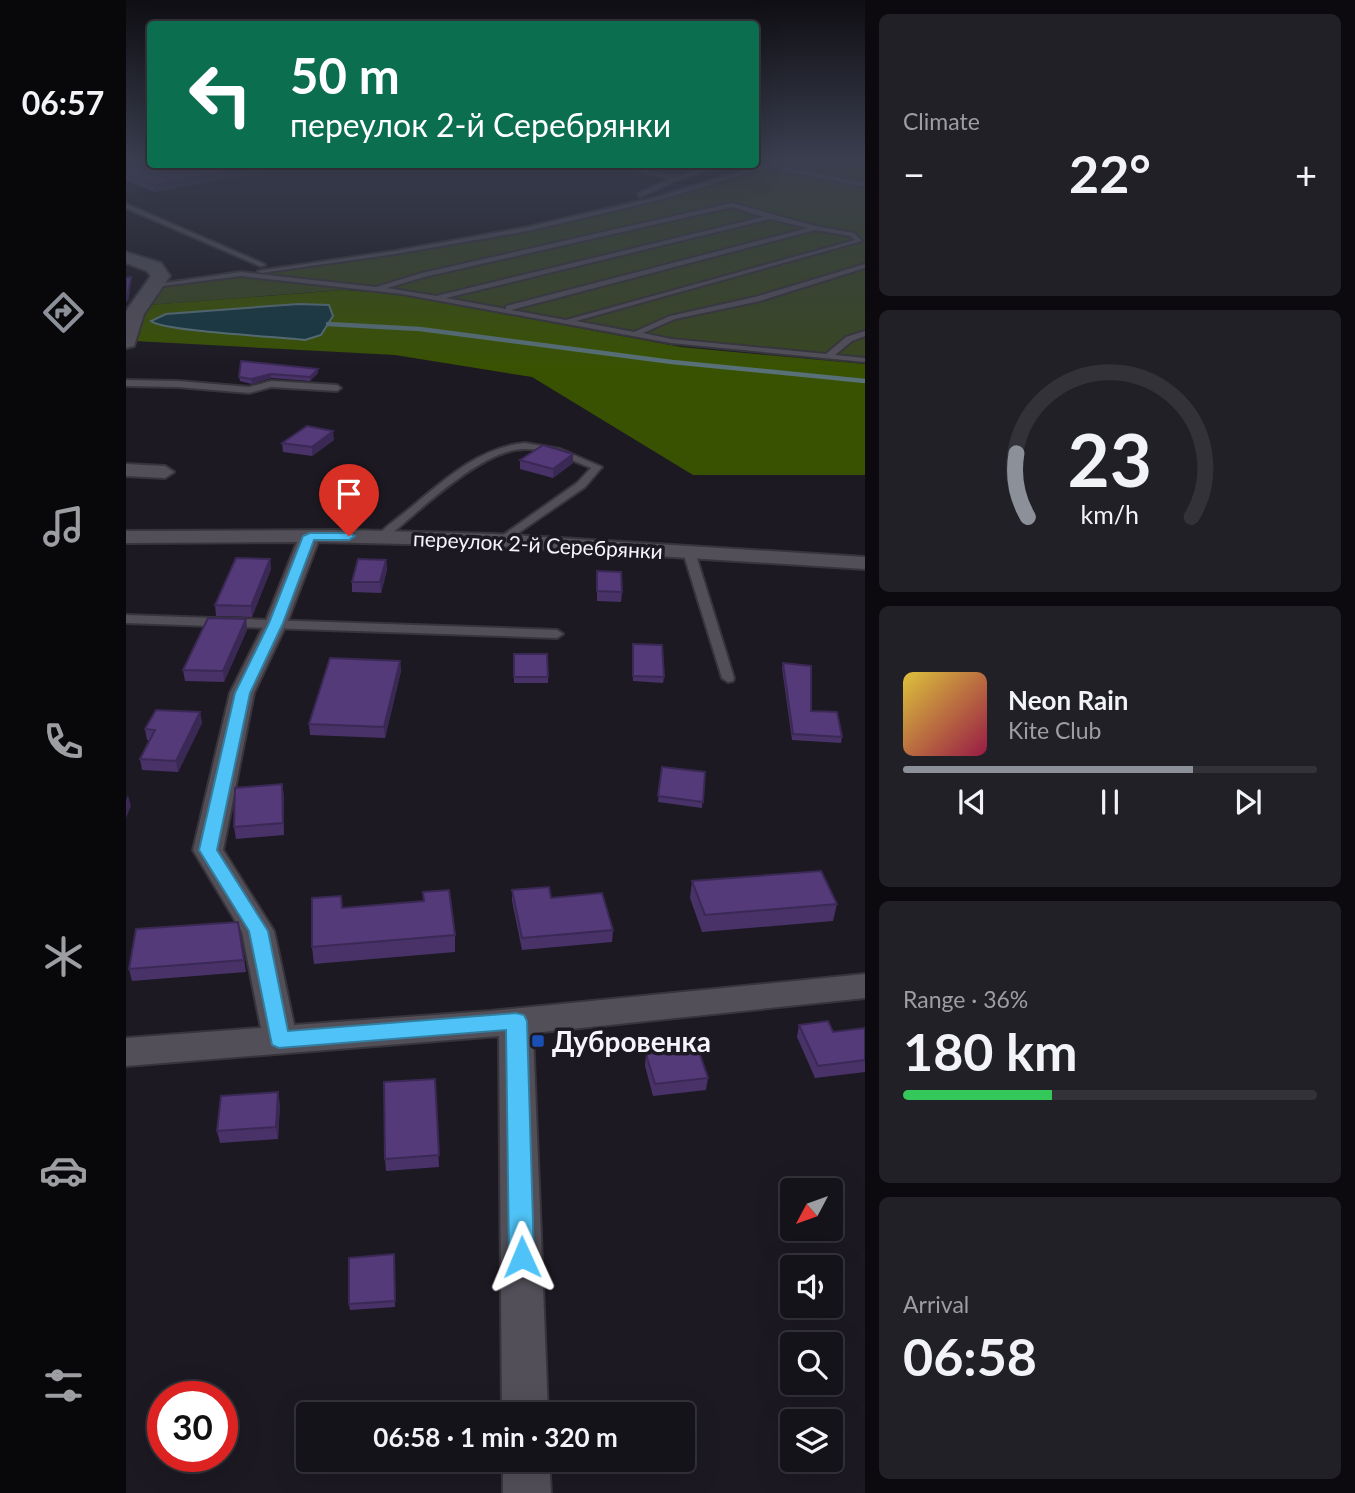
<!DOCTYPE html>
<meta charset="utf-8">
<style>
:root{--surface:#15131a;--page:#222027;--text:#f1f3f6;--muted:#9d9ea2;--line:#343239;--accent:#8c9099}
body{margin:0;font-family:Lato,sans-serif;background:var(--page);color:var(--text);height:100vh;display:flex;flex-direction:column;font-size:26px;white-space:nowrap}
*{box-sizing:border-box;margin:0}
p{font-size:23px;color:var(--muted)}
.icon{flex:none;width:38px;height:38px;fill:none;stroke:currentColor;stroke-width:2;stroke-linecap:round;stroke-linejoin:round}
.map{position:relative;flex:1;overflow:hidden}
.sheet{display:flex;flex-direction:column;gap:14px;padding:14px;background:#0c0a0e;width:490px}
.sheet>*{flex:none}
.guide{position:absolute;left:21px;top:21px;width:612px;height:147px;border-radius:7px;box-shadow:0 7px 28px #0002,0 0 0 2px var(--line);background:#0b6e4f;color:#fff;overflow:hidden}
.needle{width:46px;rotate:229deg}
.tools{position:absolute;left:654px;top:1178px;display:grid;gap:14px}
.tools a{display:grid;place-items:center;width:63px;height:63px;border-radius:7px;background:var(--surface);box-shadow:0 7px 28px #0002,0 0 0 2px var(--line);font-size:35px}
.speed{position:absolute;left:21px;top:1381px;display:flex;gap:14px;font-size:35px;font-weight:700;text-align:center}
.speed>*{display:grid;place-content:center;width:91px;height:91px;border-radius:50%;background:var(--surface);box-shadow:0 7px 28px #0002,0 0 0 2px var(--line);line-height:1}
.speed .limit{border:10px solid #d22;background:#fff;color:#111}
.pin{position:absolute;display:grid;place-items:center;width:60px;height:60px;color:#fff;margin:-72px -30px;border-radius:50% 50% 50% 0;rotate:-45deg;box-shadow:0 0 7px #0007}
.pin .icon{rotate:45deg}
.me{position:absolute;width:77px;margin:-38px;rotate:359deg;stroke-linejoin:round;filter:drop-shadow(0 0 5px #0008)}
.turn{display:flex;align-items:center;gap:24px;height:147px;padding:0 28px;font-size:32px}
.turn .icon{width:91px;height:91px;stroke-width:2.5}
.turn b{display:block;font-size:49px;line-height:60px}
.big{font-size:52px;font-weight:700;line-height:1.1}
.sheet .tile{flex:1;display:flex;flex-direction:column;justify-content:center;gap:10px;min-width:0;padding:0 24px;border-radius:10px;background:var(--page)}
.sheet .dial{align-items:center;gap:0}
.dial svg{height:182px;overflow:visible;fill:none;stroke:var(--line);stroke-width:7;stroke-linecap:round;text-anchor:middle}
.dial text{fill:var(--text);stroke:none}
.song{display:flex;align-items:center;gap:21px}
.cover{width:84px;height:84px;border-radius:10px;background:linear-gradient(135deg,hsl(50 70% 55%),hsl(340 70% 35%))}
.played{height:7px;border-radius:4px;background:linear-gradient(90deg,var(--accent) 70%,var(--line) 70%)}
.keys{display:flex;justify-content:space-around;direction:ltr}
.heat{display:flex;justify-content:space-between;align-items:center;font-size:38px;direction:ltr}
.charge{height:10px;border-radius:5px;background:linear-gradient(90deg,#34c759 36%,var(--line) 0)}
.trip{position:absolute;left:170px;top:1402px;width:399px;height:70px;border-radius:7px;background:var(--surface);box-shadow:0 7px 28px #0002,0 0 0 2px var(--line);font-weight:700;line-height:70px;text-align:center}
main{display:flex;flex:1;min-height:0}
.tabs{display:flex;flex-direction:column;width:126px;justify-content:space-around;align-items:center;background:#08080a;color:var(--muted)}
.tabs .icon{width:49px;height:49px}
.tabs .active{color:var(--accent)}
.tabs b{font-size:32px;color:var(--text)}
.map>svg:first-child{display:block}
</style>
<main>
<nav class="tabs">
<b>06:57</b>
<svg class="icon active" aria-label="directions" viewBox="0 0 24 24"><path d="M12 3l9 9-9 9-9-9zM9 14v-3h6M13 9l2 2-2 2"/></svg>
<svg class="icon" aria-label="music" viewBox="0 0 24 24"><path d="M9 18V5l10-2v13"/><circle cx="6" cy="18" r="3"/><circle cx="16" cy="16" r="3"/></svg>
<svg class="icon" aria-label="phone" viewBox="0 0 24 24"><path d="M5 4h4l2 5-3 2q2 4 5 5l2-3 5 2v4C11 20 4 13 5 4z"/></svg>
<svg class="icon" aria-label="climate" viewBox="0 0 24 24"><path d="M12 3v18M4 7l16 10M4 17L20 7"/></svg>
<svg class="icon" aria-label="car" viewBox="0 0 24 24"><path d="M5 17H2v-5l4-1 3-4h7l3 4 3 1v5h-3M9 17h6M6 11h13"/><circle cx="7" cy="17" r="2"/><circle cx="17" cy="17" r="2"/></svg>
<svg class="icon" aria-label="filters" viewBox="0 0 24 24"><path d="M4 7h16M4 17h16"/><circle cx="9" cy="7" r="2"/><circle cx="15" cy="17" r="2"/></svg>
</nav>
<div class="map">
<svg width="739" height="1493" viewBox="0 0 739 1493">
<rect width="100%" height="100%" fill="#1c1922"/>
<!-- green -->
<path fill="#384721" d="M671,158H739V357L549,338L473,327L280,290L242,288L22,305L34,286C249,259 465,230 671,158Z"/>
<!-- forest -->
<path fill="#395202" d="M218,290L270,294L555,347L739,364V475H567L406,377L269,355L9,341L22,305Z"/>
<!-- water -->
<path fill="#15373f" stroke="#587077" stroke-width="2" d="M172,304L203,305L207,316L195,335L179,340C154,337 35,331 25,321L40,314Z"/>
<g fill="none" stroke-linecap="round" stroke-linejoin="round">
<!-- stream -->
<path stroke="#587077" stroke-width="4.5" d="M202,324L294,329L546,362L739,381"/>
<defs>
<path id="lane" d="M657,158H665L647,165L739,183V187L642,167L537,199L402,231L269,254L135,273L132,271L269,251L402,227L532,197Z
M491,164C510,164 534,179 551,177C568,174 583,164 600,164L551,180L514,197L512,194L544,179Z
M606,203L689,226L728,233L736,241L450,321L508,332L544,316L629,297L739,264V268L634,301L549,319L517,333L545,339L700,354L720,337L739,331V336L726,341L709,355L739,358V362L545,343L276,294L115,276L29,287L25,285L115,272L250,287L296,273ZM606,207L637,217L310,296L261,288L298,277ZM644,219L682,228L380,306V309L320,298ZM689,230L724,236L729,240L440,320L385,310Z
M0,204L138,264L139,265L134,266L0,208Z
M0,380L52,381L123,387L145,381L211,385L215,388L211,391L145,387L123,393L52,387L0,386Z
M399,443L434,449L476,467L459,487L379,542L375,543L370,540L451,483L465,468C443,459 421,448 398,449C354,450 293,512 259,539H251L250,537C259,527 272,518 283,509C317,481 353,447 399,443Z
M563,549L569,552L608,678L607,681L602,682L596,678L557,552Z
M0,615L431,630L437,634L431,638L0,623Z"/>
<path id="street" d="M0,464L39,466L48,472L39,478L0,476Z
M223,530L369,534L739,557V569L369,546L192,542L161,623L128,693L97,850L148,931L168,1025L364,1011L739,974V998L407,1033L422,1414H376L373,1036L0,1066V1038L135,1028L116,932L67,850L104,693L139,623L171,542L0,543V531Z
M377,1460H423L425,1493H377Z"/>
<path id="secondary" d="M0,252L35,263L44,276L18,314L8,346L0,348V311L25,276L21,271L0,263Z"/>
</defs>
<!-- lane casing -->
<use href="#lane" stroke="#37353b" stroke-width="4"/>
<!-- street casing -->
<use href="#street" stroke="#37353b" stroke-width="4"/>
<!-- secondary casing -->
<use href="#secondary" stroke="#37353b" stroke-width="4"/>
<!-- lane -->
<use href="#lane" fill="#524f59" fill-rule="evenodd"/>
<!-- street -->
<use href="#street" fill="#524f59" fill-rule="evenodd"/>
<!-- secondary -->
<use href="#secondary" fill="#524f59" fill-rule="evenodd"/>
</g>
<!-- wall -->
<path fill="#483268" d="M0,158L24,164L172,165L29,192L0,181Z
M192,369V373L184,381L145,378L126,384L114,381L113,377Z
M208,440L186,456L157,452L156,443Z
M394,460L447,463L427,478L394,469Z
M144,559L145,569L126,617L90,616L89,605Z
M260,560L261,570L255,593L226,592V582Z
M471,571L496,592L495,602L471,601Z
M120,619L121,630L98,682L59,681L57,670Z
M507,649L538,677L537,683L507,681Z
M388,654L422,677V683H388Z
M274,661L275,671L259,738L184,735L183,724Z
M657,663L685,711L716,737L715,743L666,740L656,668Z
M74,712L76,723L52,772L16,770L14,759L23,740H21L19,729Z
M536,767L579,772L576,808L532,802Z
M158,795V835L110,839L108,827Z
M566,881L711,904L707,921L576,932L564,898Z
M386,890L425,898L487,930L486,942L396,950L386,901Z
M216,908L329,935V952L188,964L186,947Z
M112,922L120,972L6,981L3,969Z
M673,1025L707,1032L739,1028V1072L689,1078L671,1037Z
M520,1054L582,1078L580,1090L527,1096L519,1066Z
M309,1079L313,1167L260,1171L259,1159Z
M154,1104L152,1139L94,1143L91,1131Z
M268,1260L269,1307L224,1310L223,1304Z"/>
<!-- shaded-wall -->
<path fill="#3b2955" d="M136,164L172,165L29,192L27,185Z
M5,277V281L2,303L1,299Z
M192,369V373L184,381V377Z
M145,374V378L126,384L125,379Z
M207,431L208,440L186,456V447Z
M447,454V463L427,478V469Z
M144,559L145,569L126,617L125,606Z
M260,560L261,570L255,593L254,582Z
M120,619L121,630L98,682L97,671Z
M274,661L275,671L259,738L258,727Z
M74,712L76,723L52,772L50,761Z
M156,784L158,795V835L157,823Z
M2,795L5,806L0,818V800Z
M152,1092L154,1104L152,1139L150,1127Z"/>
<!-- building -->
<path fill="#543a79" stroke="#3b2955" stroke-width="2" d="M0,158H24V164H136L27,185L0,174Z
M5,277L1,299L0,300V278Z
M115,361L192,369L184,377L145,374L125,379L113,377Z
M181,426L207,431L186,447L156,443Z
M417,445L447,454L427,469L394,460Z
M110,558L144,559L125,606L89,605Z
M232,559L260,560L254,582H226Z
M471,571L495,572L496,592L471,591Z
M82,618L120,619L97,671L57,670Z
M507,644L536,645L538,677L507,676Z
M388,654H421L422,677H388Z
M204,658L274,661L258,727L183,724Z
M657,663L685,666V711L711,712L716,737L667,734Z
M30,710L74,712L50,761L14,759L29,730L19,729Z
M536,767L579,772L577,802L532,796Z
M156,784L157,823L108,827L109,788Z
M695,871L711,904L579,915L566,881Z
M423,887L425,898L476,893L487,930L396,938L386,890Z
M323,890L329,935L186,947V898L215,896L216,908L298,901L297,892Z
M112,922L118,960L3,969L10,929Z
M702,1021L707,1032L739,1028V1060L692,1066L673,1025Z
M572,1049L582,1078L529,1084L520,1054Z
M309,1079L313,1155L259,1159L258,1082Z
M152,1092L150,1127L91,1131L95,1096Z
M268,1254L269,1301L223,1304V1258Z"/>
<!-- sky -->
<linearGradient id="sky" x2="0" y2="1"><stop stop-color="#0f0e13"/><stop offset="0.43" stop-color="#3a3e4f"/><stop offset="1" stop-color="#3a3e4f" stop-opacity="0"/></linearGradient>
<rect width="739" height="367" fill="url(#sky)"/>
<!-- route -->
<path fill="#4fc3f7" stroke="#337fa1" stroke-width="2" d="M184,533H223L229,536L223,540H188L157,623L124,693L91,850L142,931L162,1031L390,1013L398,1015L401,1021L408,1257L404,1265L396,1268L387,1265L383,1257L380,1030L153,1048L146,1045L123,931L73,850L109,693L143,623L177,536Z"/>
<!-- markers -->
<rect fill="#1a4fb4" stroke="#1c1922" stroke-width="2.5" x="405" y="1034" width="14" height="14" rx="3.5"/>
<g text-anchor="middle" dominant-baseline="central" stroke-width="7" stroke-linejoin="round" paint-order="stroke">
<!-- far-street labels -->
<g font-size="21" fill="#f6f4fa" stroke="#1c1922">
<text transform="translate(412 544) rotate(3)">переулок 2-й Серебрянки</text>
</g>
<!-- near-poi labels -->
<g font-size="28" font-weight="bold" fill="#f6f4fa" stroke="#1c1922" text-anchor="start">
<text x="426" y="1041">Дубровенка</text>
</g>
</g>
</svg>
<div class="tools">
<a><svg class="needle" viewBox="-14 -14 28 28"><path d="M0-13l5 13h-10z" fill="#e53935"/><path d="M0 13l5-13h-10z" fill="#9d9ea2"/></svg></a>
<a><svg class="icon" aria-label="sound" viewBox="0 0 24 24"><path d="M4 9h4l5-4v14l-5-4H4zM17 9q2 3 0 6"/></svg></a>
<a><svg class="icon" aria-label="search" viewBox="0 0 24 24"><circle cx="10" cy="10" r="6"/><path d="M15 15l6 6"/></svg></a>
<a><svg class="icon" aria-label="layers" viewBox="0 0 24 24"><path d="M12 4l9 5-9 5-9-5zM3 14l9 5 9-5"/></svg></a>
</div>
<div class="speed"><div class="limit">30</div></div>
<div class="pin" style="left:223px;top:536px;background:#d93025"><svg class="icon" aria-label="arrive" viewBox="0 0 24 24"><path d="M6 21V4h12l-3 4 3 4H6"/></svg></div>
<svg class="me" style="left:396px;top:1257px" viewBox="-20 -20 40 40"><path d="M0-17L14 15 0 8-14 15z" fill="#4fc3f7" stroke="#fff" stroke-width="4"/></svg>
<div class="trip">06:58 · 1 min · 320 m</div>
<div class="guide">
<div class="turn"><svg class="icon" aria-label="left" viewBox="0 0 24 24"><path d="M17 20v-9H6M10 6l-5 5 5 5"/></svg><div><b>50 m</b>переулок 2-й Серебрянки</div></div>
</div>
</div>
<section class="sheet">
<div class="tile"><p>Climate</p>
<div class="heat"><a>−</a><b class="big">22°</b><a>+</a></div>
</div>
<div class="tile dial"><svg viewBox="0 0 100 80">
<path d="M14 69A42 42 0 1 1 86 69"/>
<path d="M14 69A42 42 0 0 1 9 41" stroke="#8c9099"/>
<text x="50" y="56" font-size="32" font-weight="700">23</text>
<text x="50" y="72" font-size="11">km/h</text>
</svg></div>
<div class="tile">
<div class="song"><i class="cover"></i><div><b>Neon Rain</b><p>Kite Club</p></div></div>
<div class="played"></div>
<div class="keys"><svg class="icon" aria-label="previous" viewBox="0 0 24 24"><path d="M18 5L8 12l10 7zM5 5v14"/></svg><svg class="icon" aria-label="pause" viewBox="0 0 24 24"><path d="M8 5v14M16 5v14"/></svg><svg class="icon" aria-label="next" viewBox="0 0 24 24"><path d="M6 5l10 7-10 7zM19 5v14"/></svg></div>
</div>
<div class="tile"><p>Range · 36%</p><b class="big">180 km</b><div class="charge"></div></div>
<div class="tile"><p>Arrival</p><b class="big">06:58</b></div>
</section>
</main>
